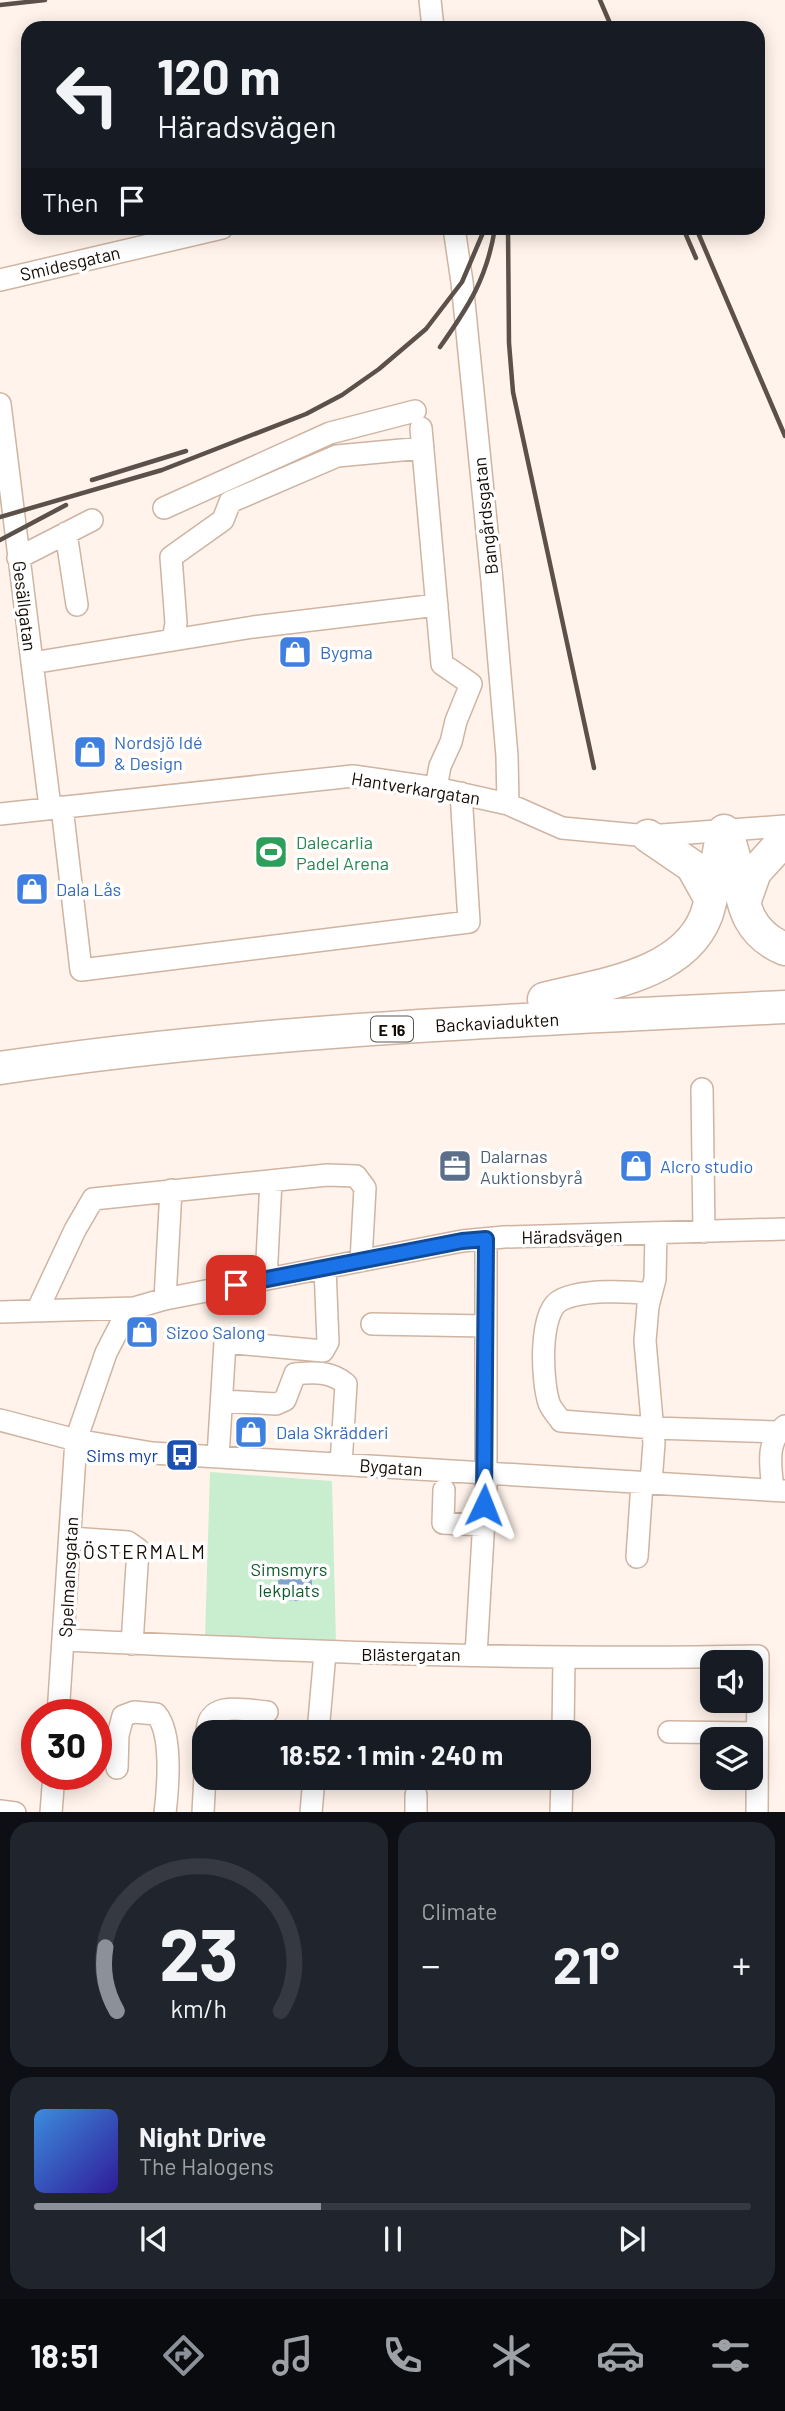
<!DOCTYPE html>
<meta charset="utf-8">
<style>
:root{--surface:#171b24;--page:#20242c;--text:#f1f3f6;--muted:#9ea1a6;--line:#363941;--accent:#8c9099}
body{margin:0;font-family:Barlow,sans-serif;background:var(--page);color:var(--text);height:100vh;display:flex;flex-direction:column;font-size:26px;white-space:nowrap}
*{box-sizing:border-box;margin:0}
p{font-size:23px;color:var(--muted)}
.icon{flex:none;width:38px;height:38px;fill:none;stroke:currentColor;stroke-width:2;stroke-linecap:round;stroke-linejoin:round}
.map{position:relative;height:1812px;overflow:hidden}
.drawer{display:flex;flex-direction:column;gap:10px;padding:10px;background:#0d0f14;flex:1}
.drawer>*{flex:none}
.hud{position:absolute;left:21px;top:21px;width:744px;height:214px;border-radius:21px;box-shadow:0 4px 18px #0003;background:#171b24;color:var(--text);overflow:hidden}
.controls{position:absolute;left:700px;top:1650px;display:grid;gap:14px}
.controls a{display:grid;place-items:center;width:63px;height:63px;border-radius:14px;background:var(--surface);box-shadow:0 4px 18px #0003;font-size:35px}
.speed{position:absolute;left:21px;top:1699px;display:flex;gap:14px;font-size:35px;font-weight:700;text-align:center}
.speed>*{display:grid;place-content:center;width:91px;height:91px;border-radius:50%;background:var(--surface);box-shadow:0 4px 18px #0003;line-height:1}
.speed .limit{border:10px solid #d22;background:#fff;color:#111}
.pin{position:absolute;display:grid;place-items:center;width:60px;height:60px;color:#fff;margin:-30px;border-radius:14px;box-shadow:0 4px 10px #0006}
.me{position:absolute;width:77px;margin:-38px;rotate:2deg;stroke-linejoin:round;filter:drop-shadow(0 0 5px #0008)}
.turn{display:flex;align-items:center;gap:24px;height:147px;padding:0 21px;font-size:32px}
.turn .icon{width:91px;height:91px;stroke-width:2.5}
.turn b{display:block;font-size:49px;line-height:60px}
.then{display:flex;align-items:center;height:66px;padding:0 21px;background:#0003;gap:14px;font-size:26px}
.big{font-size:52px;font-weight:700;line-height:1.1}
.drawer .widget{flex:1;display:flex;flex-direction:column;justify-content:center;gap:10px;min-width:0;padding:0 24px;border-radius:21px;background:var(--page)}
.drawer .dial{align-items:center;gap:0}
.dial svg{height:182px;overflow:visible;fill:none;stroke:var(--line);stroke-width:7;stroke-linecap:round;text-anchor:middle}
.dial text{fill:var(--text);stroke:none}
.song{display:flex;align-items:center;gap:21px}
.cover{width:84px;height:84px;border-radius:10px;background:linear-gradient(135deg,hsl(210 70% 55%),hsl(250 70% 35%))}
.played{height:7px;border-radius:4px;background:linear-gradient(90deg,var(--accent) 40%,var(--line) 40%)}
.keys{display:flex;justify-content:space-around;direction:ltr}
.heat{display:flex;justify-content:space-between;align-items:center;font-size:38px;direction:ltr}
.drawer .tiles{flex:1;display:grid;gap:10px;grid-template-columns:1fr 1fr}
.widget:last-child{grid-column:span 2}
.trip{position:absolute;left:192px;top:1720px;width:399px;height:70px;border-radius:21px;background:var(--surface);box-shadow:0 4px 18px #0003;font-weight:700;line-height:70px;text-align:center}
.tab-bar{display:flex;height:112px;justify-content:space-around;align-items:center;background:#090b0e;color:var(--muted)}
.tab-bar .icon{width:49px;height:49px}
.tab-bar .active{color:var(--accent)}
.tab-bar b{font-size:32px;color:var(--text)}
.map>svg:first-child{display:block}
</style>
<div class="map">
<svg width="785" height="1813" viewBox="0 0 785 1813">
<rect width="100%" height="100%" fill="#fff3eb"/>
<!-- green -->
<path fill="#c8edcf" d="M210,1472L332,1481L336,1645L205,1638Z"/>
<!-- water -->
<path fill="#82a1ce" d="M278 1584a17 17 0 1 1 34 0a17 17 0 1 1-34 0Z"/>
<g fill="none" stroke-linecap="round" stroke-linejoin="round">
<defs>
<path id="minor" d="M430,0L433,28
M454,228L462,282L492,581L507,756L508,804
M0,280L222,228
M0,404L50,807
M421,428L442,664L471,684L456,721L451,742L440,766L436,788
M164,508L330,433L415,411
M66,533L77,605
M18,558L92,520
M173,640L176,623L171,557L223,520L230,502L337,456L423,448
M32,663L253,627L437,605
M62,807L81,970L469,922L461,793
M0,814L353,776L436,788L508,804L562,828L648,836L785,826
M702,1089L704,1232
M266,1279L271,1181
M651,1294C627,1291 583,1289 561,1300C538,1311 542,1382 549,1403C551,1409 557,1415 561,1421L654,1428L776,1432
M165,1299L171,1190
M37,1311L75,1230L93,1199L327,1175L356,1176L365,1188L361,1261
M0,1312L134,1308
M372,1324L486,1326
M222,1401L276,1404L285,1400L295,1374C314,1372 331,1371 346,1384L341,1464
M0,1420L76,1440L152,1453L785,1491
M218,1457L225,1342L323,1351L328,1342L325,1268
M651,1483L654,1443L645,1341L648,1306L655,1279L656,1234
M444,1490L443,1523L483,1525
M773,1490C771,1468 765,1441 785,1426
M70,1538L128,1542L138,1549L132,1644
M637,1557L642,1483
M65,1640C295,1651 526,1661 758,1656L757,1813
M476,1655L486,1485V1239
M58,1715L76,1440L106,1353L125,1316L134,1308L165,1299L462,1241L504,1237L785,1229
M207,1732C208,1700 244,1710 267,1712
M318,1732L325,1653
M563,1732L564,1658
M669,1732L757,1733
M117,1768L118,1735L123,1716L134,1712L156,1714C173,1733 168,1788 165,1813
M0,1811L15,1813
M51,1813L54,1774
M203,1813L205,1775
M311,1813L314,1778
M416,1813V1795
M561,1813L562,1778"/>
<path id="highway" d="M648,836L692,866L710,898
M728,838C746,881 732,927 785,949
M744,903L755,872L785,839
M544,999C598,985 683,976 706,916C716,889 715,859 724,831
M0,1068C260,1029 523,1020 785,1007"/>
</defs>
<!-- minor casing -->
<use href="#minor" stroke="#cfb4a2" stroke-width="24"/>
<!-- highway casing -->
<use href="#highway" stroke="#cfb4a2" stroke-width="35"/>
<!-- minor -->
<use href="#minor" stroke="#fff" stroke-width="21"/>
<!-- highway -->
<use href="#highway" stroke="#fff" stroke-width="32"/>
<!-- rail -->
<path stroke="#5b514a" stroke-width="4.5" d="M600,0L612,28
M0,5L45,0
M508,228L509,343L513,392L594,768
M683,228L696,258
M696,228L785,436
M440,347C469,306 487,278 495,228
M92,480L186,451
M0,517L162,470L306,414L342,395L379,369L426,329L462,282L485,228
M0,540L66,505"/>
</g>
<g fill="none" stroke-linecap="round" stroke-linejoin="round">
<defs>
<path id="route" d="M236,1285L462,1241L486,1239L484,1505"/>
</defs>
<!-- route casing -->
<use href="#route" stroke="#114b97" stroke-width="18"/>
<!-- route -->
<use href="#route" stroke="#1a73e8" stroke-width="12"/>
</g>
<!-- icons -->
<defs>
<symbol id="shop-square" viewBox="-11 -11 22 22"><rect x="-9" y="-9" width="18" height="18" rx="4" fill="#3f7fe0" stroke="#fff"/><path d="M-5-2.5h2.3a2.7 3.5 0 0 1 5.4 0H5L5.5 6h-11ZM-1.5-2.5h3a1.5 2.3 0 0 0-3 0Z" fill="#fff"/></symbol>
<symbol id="stadium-square" viewBox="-11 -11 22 22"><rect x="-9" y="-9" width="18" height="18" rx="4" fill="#2e9e5b" stroke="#fff"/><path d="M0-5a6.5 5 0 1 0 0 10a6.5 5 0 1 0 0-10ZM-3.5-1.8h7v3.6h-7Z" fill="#fff"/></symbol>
<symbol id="office-square" viewBox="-11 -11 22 22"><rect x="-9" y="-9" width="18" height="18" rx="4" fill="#5c6f8a" stroke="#fff"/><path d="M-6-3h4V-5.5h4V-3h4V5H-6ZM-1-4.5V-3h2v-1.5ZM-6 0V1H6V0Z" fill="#fff"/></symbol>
<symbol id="bus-square" viewBox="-11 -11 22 22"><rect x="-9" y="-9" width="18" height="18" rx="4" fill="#1a4fb4" stroke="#fff"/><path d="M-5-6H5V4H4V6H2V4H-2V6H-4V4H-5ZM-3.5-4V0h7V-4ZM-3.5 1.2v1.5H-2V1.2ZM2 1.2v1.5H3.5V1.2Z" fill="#fff"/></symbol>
</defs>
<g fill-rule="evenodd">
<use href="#shop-square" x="276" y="633" width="38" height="38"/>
<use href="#shop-square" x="71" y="733" width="38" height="38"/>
<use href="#stadium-square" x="252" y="833" width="38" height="38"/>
<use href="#shop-square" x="13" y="870" width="38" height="38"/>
<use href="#office-square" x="436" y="1147" width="38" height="38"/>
<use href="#shop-square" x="617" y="1147" width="38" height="38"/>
<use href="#shop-square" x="123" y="1313" width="38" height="38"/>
<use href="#shop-square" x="232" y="1413" width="38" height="38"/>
<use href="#bus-square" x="163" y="1436" width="38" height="38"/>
</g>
<g text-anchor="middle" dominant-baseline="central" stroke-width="7" stroke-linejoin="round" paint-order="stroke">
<!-- shield labels -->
<rect fill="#fff" stroke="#5a5450" stroke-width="2" x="371" y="1016.5" width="42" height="25" rx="5"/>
<g font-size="16" font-weight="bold" fill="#140b05">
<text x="392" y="1029">E 16</text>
</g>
<!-- street labels -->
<g font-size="18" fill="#140b05" stroke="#fff">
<text transform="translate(70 263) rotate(-13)">Smidesgatan</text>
<text transform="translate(485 516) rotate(-96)">Bangårdsgatan</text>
<text transform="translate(25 606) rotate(83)">Gesällgatan</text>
<text transform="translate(416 788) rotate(9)">Hantverkargatan</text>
<text transform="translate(497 1022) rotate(-3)">Backaviadukten</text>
<text transform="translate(572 1236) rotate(-1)">Häradsvägen</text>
<text transform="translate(391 1467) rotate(4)">Bygatan</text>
<text transform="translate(68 1577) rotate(-87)">Spelmansgatan</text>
<text x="411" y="1654">Blästergatan</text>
</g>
<!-- shop labels -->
<g font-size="18" fill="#366cbe" stroke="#fff" text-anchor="start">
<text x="320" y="652">Bygma</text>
<text x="114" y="742">Nordsjö Idé<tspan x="114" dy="21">&amp; Design</tspan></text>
<text x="56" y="889">Dala Lås</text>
<text x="660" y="1166">Alcro studio</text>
<text x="166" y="1332">Sizoo Salong</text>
<text x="276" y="1432">Dala Skrädderi</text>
</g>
<!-- leisure labels -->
<g font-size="18" fill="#27864d" stroke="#fff" text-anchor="start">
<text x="296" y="842">Dalecarlia<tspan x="296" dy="21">Padel Arena</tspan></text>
</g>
<!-- service labels -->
<g font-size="18" fill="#4e5e75" stroke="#fff" text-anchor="start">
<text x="480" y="1156">Dalarnas<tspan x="480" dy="21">Auktionsbyrå</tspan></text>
</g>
<!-- transit labels -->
<g font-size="18" fill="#164399" stroke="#fff" text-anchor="end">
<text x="158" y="1455">Sims myr</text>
</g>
<!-- park labels -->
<g font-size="18" fill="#0e5b2b" stroke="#fff">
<text x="289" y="1569">Simsmyrs<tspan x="289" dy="21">lekplats</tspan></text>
</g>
<!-- neighbourhood labels -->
<g font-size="19" letter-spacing="2" fill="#140b05" stroke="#fff">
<text x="145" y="1551">ÖSTERMALM</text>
</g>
</g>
</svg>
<div class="controls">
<a><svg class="icon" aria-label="sound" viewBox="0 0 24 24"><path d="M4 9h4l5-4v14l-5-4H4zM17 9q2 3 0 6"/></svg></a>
<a><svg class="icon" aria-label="layers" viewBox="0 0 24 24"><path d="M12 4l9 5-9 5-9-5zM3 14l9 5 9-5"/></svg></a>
</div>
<div class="speed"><div class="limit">30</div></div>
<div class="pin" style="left:236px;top:1285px;background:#d93025"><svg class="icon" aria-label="arrive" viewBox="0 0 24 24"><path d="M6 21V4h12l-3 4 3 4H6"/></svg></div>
<svg class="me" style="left:484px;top:1505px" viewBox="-20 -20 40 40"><path d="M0-17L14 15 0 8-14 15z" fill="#1a73e8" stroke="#fff" stroke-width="4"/></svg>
<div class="trip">18:52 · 1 min · 240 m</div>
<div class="hud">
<div class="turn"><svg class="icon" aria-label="left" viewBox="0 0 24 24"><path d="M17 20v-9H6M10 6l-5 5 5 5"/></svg><div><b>120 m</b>Häradsvägen</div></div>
<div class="then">Then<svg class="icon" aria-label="arrive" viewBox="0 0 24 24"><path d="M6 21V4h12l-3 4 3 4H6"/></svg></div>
</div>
</div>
<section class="drawer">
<div class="tiles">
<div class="widget dial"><svg viewBox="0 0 100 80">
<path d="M14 69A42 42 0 1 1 86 69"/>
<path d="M14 69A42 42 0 0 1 9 41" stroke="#8c9099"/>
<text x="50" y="56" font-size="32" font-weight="700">23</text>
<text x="50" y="72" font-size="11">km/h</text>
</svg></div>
<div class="widget"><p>Climate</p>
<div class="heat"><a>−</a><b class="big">21°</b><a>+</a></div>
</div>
<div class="widget">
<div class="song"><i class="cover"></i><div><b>Night Drive</b><p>The Halogens</p></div></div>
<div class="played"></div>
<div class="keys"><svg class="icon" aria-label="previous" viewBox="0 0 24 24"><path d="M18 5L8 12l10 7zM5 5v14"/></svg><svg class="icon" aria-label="pause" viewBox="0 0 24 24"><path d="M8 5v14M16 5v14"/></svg><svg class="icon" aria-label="next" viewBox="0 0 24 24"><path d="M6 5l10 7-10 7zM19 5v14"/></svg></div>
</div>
</div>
</section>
<nav class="tab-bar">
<b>18:51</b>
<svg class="icon active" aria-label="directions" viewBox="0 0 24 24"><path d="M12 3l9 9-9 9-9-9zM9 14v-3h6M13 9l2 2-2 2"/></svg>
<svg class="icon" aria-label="music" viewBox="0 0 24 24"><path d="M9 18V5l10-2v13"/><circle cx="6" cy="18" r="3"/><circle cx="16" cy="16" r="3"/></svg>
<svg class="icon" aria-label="phone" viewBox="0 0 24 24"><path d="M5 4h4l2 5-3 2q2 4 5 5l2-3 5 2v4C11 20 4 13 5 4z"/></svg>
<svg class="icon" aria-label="climate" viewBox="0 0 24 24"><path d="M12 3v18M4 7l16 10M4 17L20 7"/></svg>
<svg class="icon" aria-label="car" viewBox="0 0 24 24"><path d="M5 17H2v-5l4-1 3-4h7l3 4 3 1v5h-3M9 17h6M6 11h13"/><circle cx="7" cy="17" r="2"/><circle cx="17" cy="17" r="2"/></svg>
<svg class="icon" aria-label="filters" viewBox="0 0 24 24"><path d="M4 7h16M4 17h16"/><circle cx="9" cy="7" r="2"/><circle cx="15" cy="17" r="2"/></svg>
</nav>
